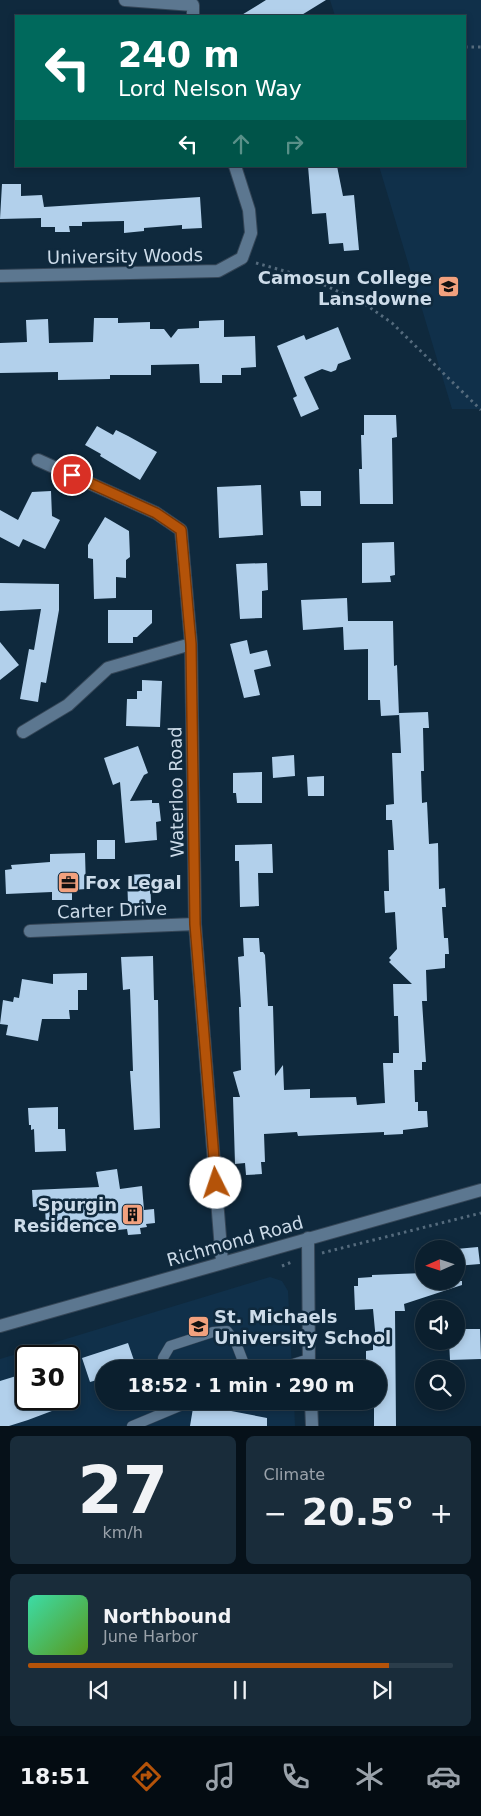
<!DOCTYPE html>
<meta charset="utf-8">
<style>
:root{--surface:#0b1f2e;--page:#192c3a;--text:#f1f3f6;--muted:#9aa2aa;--line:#2b3d4a;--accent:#b45309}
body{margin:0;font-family:"DejaVu Sans",sans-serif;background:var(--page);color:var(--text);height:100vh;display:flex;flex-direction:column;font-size:19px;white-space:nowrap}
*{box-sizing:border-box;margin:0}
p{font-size:16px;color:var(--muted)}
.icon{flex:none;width:28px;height:28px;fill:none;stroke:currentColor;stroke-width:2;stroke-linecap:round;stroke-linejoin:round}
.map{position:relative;height:1426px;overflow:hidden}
.details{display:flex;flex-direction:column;gap:10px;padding:10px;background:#061119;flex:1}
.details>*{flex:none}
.hud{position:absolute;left:15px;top:15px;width:451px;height:152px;border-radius:0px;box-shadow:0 2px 8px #0003,0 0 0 1px var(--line);background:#00695c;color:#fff;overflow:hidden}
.needle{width:32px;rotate:267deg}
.fabs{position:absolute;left:415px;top:1240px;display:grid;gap:10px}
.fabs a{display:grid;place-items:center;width:50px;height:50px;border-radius:50%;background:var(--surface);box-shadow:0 2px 8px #0003,0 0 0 1px var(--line);font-size:25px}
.speed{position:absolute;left:15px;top:1345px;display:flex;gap:10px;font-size:25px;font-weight:700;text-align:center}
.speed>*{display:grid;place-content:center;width:65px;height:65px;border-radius:50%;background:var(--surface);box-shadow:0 2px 8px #0003,0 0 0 1px var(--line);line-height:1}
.speed .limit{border:2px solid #111;border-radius:8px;background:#fff;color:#111}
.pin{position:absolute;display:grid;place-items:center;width:42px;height:42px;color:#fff;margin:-21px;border:2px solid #fff;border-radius:50%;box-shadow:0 1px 5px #0007}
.me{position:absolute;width:55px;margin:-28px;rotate:356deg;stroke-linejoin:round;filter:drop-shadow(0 0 4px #0008)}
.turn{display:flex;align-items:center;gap:18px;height:105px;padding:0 20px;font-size:22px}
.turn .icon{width:65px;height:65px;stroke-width:2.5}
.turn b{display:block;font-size:35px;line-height:42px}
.lanes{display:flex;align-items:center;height:48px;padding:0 20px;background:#0003;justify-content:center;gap:25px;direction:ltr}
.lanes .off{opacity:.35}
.big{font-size:38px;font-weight:800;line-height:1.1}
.details .widget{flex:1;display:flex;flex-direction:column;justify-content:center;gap:8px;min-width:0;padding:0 18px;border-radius:8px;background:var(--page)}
.details .dial{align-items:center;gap:0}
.dial b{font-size:65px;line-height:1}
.song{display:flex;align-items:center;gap:15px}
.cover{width:60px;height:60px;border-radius:8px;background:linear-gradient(135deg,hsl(160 70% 55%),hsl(90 70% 35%))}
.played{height:5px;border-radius:2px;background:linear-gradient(90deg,var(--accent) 85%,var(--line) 85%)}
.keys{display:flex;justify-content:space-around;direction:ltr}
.heat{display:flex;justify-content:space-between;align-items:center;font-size:28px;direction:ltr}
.details .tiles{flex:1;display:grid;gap:10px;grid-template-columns:1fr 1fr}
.widget:last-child{grid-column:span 2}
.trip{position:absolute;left:95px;top:1360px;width:292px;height:50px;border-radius:25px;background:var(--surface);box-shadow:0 2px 8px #0003,0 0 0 1px var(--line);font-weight:800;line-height:50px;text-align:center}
.menu{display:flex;height:80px;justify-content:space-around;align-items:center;background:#040c12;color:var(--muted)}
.menu .icon{width:35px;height:35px}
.menu .active{color:var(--accent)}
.menu b{font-size:22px;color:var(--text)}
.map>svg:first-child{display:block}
</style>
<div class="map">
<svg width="481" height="1426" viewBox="0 0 481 1426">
<rect width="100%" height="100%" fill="#0f293d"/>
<!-- built -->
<path fill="#10304a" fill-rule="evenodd" d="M330,0H481V409H452L379,166H465V16H335Z
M270,1277L282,1281L288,1291L292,1369H104V1401H294L295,1426H0V1359ZM26,1356H69V1399H26Z"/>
<!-- building -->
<path fill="#b2d0eb" d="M266,0H326L300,16H240Z
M308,166H337L343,196L354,195L359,250L344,251L343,243L329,244L326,213L312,214Z
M2,184H21V196L42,195L44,207L200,197L202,228L182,229V225L144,228V231L124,233V221L82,222V226H69L70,232H55V227H41V218L0,219Z
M94,318H118V323L150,322V329H164L171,338L178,329L199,328V321L224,320V337L255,336L256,367L241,368V375H222V383H200L199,364L151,365V375H110V379L58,380V372L0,373V343L27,342L26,320L48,319L49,343L93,342Z
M338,327L351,359L338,364L336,370L331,372L322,369L304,377L319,409L301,417L293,398L297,396L277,346L304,335L306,340Z
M364,415H396L397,437L392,438L393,504H360L359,469H362L361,435H364Z
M97,426L113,435L116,430L128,436L157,452L140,480L100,456L101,454L85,445Z
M261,485L263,535L219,538L217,487Z
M51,491L52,516L60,520L45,549L23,539L19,547L0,537V510L18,520L32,492Z
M300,491H321V506H301Z
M105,517L129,531L130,557L126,560V578L116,577V598L94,599L93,559L88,558V545Z
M394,542L395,575L390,576L391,582L362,583V543Z
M267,563L268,590L262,591V618L240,619L236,564Z
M0,583L59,584V610L46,683L41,682L38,702L20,699L29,649L34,650L41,609L0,611Z
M347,598L348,621H393L394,666L397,665L399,715L381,716L380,700H368V649L344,650L343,627L303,630L301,600Z
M108,610H152V623L137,637H133V643H108Z
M247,640L250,654L267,650L271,666L254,670L260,695L244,698L230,644Z
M0,642L19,665L0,680Z
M142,680L162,681L160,727L126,726L127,699H137V691H142Z
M428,712L429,728H423L424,771H421L422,803L427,802L429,844L438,843L439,889L445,888L446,907H442L444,938H448L449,954H445V968L426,970L427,1001H422L426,1062H422V1070H414L415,1102H418V1111H427L428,1127L403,1130V1134L384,1135V1132L298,1136L297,1132L264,1134L265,1162H261L262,1174L246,1175L245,1163L235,1164L233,1097H240L233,1072L241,1070L239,1007H241L238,957L244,956L243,938H259L260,952H263L265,955L268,1006H273L275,1076L283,1065L284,1090L310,1089V1098L356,1097L357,1105L385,1103L383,1063H393V1053H399L398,1016H394L393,984H412L389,962L391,960L389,958L397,949L395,912L385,913L384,891H389L388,850H394L392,820H386V805L394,804L392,753H401L399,713Z
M138,746L148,773L144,775L130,801L152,800V803H159L161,821L156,822L157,840L125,843L120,782L113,785L104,758Z
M294,755L295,776L273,778L272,757Z
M262,772V803H237L236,793H233V773Z
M324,776V796H308L307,777Z
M97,840H115V859H97Z
M272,844L273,873H258L259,906L240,907L239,861H235V845Z
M85,853L86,889L72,890V900H52V892L6,894L5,870L12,869L11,865L50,862V854Z
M150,874L151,903L128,904L127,875Z
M153,956L154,1000H158L160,1128L134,1130L130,1071H133L130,989L123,990L121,957Z
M87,973V990H78V1010H69L70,1019H42L38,1041L6,1035L8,1025L0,1024L3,1000L13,1002L14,997L19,998L22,979L53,984V974Z
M58,1107V1129H65L66,1151L35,1152L34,1129L31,1130V1125H29L28,1108Z
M117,1169L120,1189L142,1186L144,1210L154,1209L155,1223L146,1224L147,1227L140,1228L141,1234L128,1235L127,1229L81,1234V1226L46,1228L45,1206L33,1207L32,1190L99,1187L96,1172Z
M478,1247L480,1264L456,1266V1249Z
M424,1273V1281H462V1285L404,1304L405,1311H395L396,1426H374V1401H379V1369H366V1351L373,1350V1341H376L373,1309L355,1310L354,1286H358V1278L372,1277V1275Z
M456,1329H480L481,1359L450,1360L449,1341H456Z
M128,1343L137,1369H104V1378L90,1382L82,1358Z
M26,1373V1399L81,1400L28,1420L9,1426H0V1381Z
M205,1406L267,1418V1426H190L193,1408H204Z"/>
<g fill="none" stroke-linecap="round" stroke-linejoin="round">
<defs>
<path id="service" d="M165,1369L163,1358L170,1346L213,1332L227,1331L236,1343L246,1369
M277,1369L309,1359
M132,1426L192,1401"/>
<path id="minor" d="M125,0L193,5V16
M0,276L218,271L242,258L251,233L249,210L235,166
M38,460L156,513L181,530L191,644L195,924L222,1262
M23,732L68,705L108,668L191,644
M30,931L195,924
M308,1238L309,1369
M311,1401L312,1426"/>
<path id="secondary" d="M0,1326L481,1190"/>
</defs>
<!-- service casing -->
<use href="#service" stroke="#354657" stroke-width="11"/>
<!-- minor casing -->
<use href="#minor" stroke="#354657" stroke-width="14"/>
<!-- secondary casing -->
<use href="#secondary" stroke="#354657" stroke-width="14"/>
<!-- path -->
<path stroke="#556b7d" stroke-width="3" stroke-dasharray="2.5 4" stroke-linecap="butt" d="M465,47H481
M256,263L306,277L362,302L392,323L481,410
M322,1253L481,1213
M282,1266L294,1261"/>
<!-- service -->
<use href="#service" stroke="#5c7790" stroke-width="10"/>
<!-- minor -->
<use href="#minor" stroke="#5c7790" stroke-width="12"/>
<!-- secondary -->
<use href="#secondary" stroke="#5c7790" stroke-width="12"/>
</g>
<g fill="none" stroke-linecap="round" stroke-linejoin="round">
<defs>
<path id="route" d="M72,475L156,513L181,530L191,644L195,924L216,1183"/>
</defs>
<!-- route casing -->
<use href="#route" stroke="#753606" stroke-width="12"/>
<!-- route -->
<use href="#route" stroke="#b45309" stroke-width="9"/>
</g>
<!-- icons -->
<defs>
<symbol id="university-square" viewBox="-11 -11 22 22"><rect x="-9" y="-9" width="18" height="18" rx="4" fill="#f2a17e" stroke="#0f293d"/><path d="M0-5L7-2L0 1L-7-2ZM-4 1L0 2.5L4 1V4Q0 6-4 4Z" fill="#111"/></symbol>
<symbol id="office-square" viewBox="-11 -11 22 22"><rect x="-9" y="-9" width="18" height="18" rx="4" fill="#f2a17e" stroke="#0f293d"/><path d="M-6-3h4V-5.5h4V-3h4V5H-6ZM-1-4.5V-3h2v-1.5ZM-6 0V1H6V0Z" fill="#111"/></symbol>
<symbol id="building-square" viewBox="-11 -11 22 22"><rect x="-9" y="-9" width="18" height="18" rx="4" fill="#f2a17e" stroke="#0f293d"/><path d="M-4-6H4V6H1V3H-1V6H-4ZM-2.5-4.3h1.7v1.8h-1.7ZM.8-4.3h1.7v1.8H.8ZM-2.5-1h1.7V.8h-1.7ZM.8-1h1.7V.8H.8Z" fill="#111"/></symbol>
<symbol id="school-square" viewBox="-11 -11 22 22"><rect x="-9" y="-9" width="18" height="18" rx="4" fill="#f2a17e" stroke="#0f293d"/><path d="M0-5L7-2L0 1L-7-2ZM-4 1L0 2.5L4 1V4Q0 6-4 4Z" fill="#111"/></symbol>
</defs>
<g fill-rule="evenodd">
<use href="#university-square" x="436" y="274" width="25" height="25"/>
<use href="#office-square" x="56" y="870" width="25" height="25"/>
<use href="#building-square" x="120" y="1202" width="25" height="25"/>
<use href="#school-square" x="186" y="1314" width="25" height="25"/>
</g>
<g text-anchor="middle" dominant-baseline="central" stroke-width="5" stroke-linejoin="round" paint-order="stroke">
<!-- street labels -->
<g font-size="18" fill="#ccdbe9" stroke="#0f293d">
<text transform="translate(125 256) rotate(-1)">University Woods</text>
<text transform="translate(176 792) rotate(-91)">Waterloo Road</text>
<text transform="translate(112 910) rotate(-2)">Carter Drive</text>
<text transform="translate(235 1241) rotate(-16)">Richmond Road</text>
</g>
<!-- poi labels -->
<g font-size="18" font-weight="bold" fill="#ccdbe9" stroke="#0f293d" text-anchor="end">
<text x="432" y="277">Camosun College<tspan x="432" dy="21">Lansdowne</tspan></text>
<text x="85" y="882" text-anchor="start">Fox Legal</text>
<text x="117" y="1204">Spurgin<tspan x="117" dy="21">Residence</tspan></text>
<text x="214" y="1316" text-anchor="start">St. Michaels<tspan x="214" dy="21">University School</tspan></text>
</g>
</g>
</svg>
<div class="fabs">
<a><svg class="needle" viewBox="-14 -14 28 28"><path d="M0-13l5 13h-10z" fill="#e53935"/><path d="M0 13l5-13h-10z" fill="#9aa2aa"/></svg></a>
<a><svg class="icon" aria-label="sound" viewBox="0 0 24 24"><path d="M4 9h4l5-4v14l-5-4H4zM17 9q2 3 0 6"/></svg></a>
<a><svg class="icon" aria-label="search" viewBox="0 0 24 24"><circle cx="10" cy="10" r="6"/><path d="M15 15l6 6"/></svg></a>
</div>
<div class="speed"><div class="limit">30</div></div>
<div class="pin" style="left:72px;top:475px;background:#d93025"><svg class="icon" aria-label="arrive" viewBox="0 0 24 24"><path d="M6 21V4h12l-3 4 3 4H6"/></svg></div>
<svg class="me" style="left:216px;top:1183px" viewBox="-20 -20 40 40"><circle r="19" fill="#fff"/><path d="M0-13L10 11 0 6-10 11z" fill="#b45309"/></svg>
<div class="trip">18:52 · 1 min · 290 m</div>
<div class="hud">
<div class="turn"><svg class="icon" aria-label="left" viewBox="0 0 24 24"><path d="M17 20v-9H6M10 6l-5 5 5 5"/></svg><div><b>240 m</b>Lord Nelson Way</div></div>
<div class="lanes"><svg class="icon" aria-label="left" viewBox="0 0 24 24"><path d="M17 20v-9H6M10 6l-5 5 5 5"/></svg><svg class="icon off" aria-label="ahead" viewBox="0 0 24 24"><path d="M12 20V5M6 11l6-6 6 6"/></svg><svg class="icon off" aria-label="right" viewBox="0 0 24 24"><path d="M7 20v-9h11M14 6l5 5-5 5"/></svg></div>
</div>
</div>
<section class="details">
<div class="tiles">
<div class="widget dial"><b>27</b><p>km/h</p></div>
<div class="widget"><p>Climate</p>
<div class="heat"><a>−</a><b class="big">20.5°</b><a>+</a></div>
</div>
<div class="widget">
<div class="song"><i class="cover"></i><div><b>Northbound</b><p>June Harbor</p></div></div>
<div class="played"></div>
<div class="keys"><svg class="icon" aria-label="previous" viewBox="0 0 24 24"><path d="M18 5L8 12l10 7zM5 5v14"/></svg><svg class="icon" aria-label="pause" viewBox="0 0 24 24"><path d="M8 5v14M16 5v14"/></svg><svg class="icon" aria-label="next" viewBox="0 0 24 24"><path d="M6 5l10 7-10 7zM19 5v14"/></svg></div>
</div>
</div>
</section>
<nav class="menu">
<b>18:51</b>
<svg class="icon active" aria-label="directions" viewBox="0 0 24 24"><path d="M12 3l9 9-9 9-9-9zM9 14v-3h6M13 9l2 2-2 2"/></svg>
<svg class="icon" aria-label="music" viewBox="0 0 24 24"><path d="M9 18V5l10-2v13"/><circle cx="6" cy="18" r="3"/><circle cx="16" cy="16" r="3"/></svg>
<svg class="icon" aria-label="phone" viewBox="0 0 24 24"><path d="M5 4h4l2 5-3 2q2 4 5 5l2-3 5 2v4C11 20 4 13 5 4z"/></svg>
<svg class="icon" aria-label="climate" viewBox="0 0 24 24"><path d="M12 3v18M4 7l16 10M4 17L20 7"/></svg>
<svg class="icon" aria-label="car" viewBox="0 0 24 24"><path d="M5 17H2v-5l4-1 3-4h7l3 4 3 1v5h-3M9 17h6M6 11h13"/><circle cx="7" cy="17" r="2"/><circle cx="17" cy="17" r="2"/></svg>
</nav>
